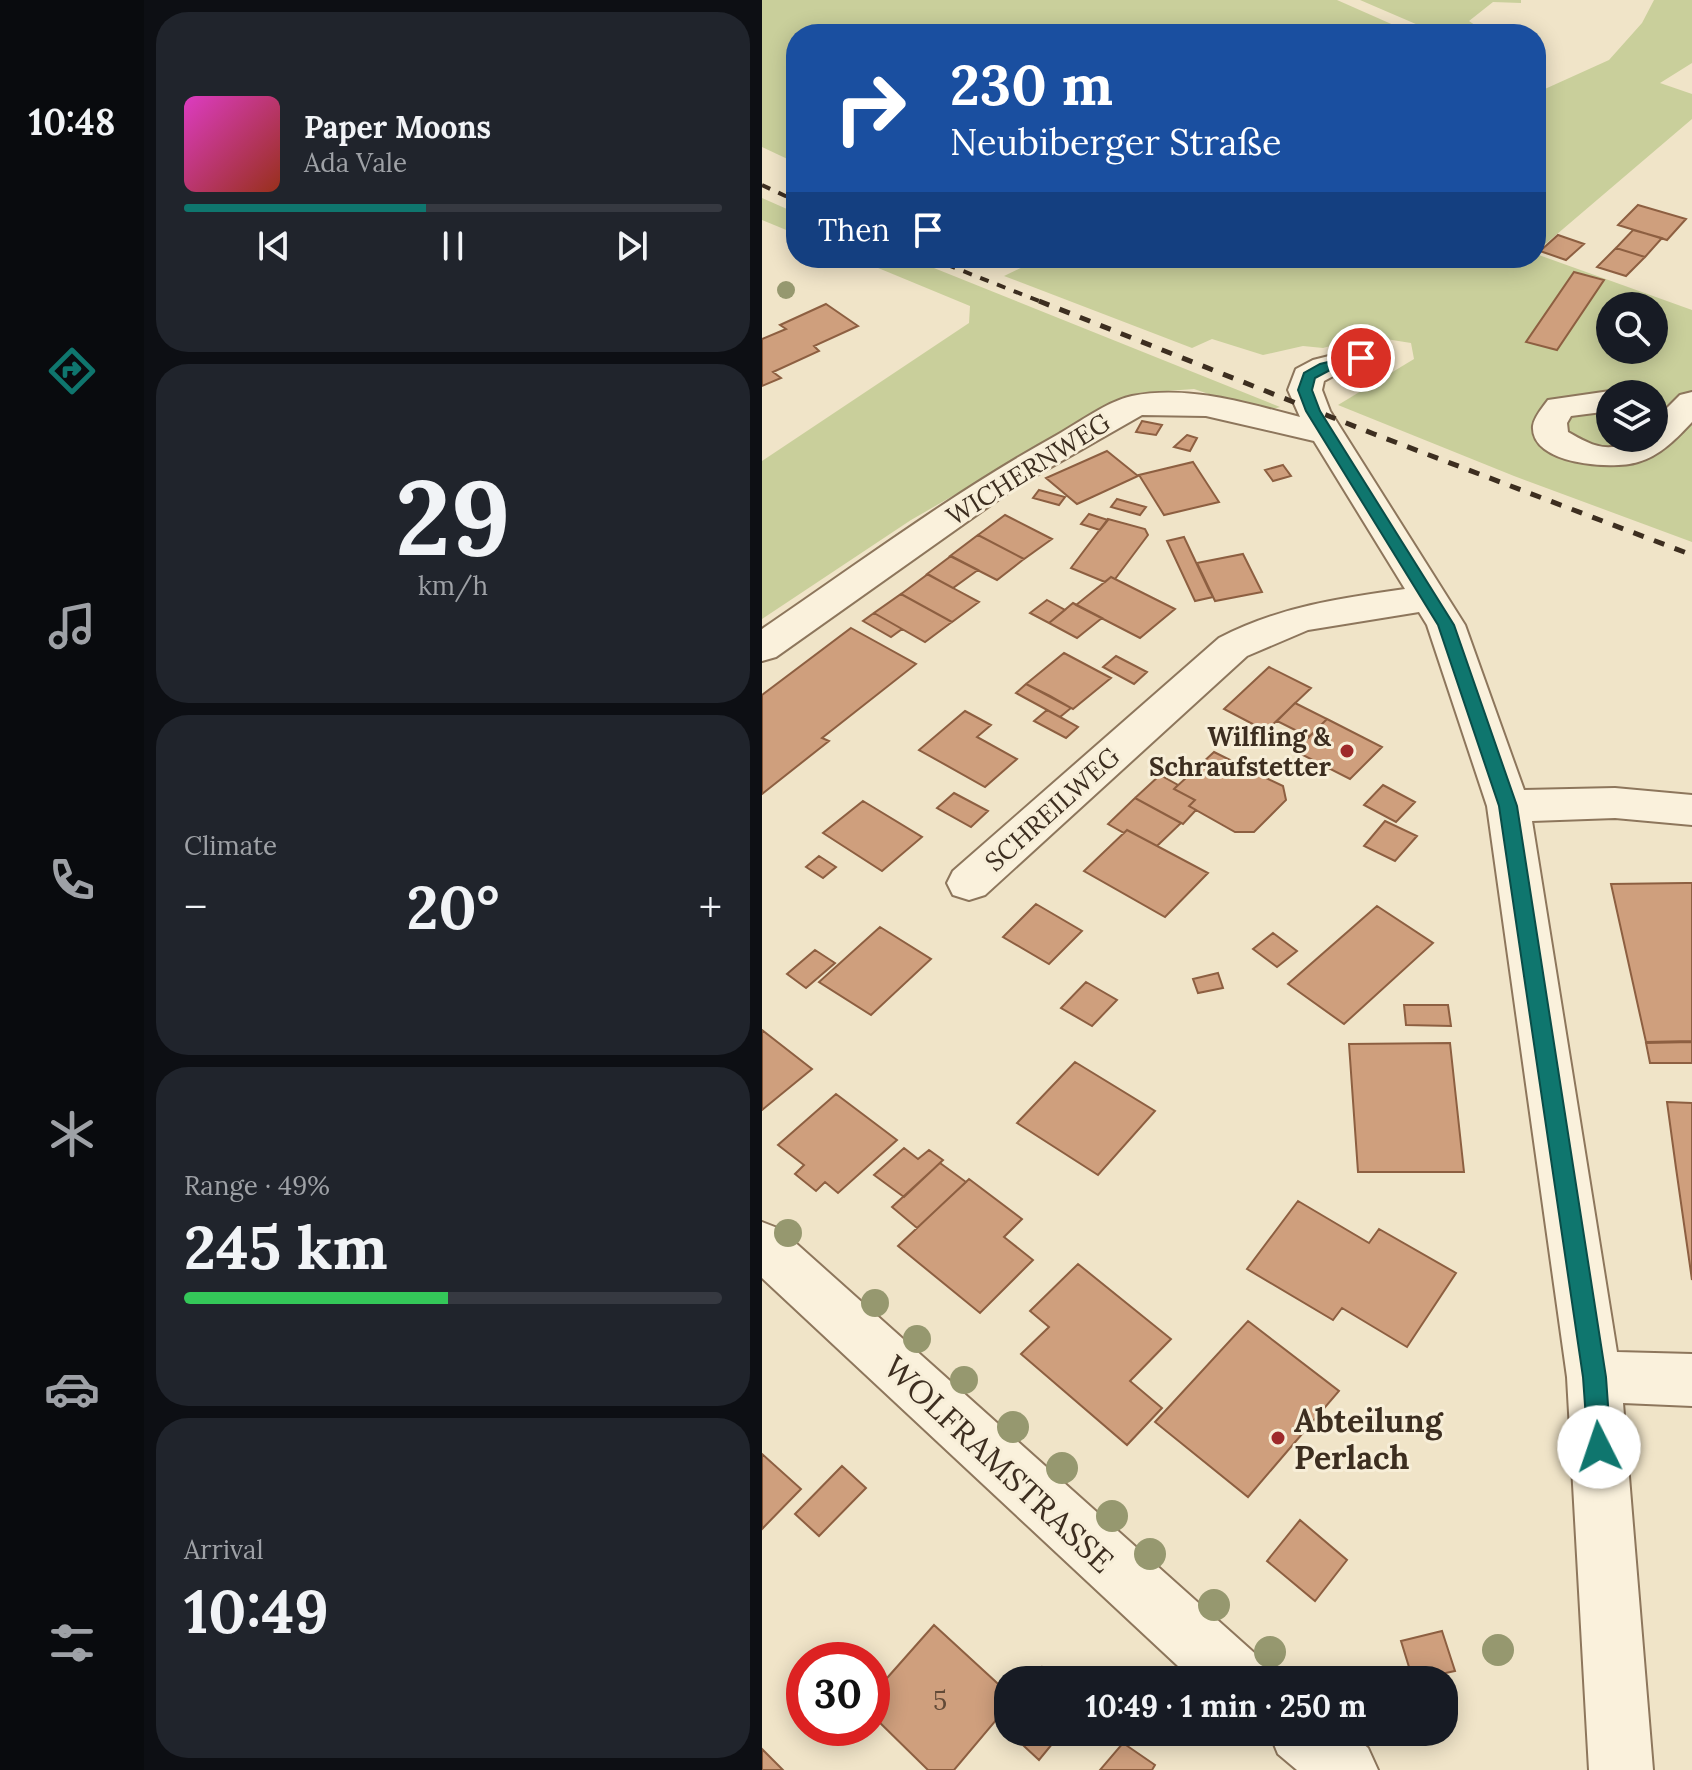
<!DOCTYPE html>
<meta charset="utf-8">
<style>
:root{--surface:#171b24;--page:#20242c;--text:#f1f3f6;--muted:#9ea1a6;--line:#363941;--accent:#0f766e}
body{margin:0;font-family:Lora,serif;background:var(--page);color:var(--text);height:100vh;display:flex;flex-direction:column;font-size:30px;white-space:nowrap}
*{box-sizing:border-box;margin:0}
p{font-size:26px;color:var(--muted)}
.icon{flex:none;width:44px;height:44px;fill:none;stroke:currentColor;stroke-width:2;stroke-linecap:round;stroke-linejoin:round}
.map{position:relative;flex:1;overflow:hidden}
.drawer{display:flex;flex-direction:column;gap:12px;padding:12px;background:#0d0f14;width:618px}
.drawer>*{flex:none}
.guide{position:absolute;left:24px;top:24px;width:760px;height:244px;border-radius:32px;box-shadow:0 4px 20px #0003;background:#1a4fa0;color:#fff;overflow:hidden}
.tools{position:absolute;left:834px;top:292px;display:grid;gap:16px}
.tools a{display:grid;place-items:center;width:72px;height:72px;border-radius:50%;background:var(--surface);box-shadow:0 4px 20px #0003;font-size:40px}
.speed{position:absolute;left:24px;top:1642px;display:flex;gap:16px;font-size:40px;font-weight:700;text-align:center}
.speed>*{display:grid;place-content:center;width:104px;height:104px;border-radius:50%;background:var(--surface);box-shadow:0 4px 20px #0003;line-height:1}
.speed .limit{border:12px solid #d22;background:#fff;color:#111}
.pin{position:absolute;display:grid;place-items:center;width:68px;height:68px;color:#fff;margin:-34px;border:4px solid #fff;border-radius:50%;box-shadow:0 2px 8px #0007}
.me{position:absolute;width:88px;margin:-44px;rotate:356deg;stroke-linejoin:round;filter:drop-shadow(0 0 6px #0008)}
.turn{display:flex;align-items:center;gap:28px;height:168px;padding:0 32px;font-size:36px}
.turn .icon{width:104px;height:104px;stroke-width:2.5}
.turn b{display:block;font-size:56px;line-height:68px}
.then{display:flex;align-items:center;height:76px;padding:0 32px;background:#0003;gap:16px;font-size:30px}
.big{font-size:60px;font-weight:700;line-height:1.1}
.drawer .tile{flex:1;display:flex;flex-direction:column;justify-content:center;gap:12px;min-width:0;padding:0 28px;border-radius:32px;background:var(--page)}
.drawer .dial{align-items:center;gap:0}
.dial b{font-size:104px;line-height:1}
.song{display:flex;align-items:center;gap:24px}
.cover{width:96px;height:96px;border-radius:12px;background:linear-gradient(135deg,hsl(310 70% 55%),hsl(10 70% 35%))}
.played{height:8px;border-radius:4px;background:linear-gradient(90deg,var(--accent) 45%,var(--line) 45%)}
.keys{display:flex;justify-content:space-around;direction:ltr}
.heat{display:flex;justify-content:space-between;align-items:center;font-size:44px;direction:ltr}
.charge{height:12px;border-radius:6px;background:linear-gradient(90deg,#34c759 49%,var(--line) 0)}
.trip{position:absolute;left:232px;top:1666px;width:464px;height:80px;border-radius:32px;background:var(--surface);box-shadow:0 4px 20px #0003;font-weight:700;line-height:80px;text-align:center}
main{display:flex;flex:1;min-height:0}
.tabs{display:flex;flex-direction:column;width:144px;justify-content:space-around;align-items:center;background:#090b0e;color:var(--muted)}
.tabs .icon{width:56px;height:56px}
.tabs .active{color:var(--accent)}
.tabs b{font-size:36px;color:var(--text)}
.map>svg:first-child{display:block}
</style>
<main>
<nav class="tabs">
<b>10:48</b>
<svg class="icon active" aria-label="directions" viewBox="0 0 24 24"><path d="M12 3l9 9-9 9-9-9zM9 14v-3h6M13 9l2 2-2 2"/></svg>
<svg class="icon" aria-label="music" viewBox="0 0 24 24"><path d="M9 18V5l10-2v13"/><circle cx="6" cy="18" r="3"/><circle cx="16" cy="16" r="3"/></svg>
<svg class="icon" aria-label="phone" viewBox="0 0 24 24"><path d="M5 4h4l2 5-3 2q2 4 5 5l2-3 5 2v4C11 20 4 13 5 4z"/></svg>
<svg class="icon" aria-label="climate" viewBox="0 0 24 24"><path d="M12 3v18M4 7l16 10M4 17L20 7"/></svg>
<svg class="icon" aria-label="car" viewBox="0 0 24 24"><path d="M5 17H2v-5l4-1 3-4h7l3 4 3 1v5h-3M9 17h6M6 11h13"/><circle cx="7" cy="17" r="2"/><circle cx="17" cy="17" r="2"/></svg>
<svg class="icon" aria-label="filters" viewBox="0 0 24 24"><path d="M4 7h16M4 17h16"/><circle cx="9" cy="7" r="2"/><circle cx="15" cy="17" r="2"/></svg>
</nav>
<section class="drawer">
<div class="tile">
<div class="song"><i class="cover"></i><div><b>Paper Moons</b><p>Ada Vale</p></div></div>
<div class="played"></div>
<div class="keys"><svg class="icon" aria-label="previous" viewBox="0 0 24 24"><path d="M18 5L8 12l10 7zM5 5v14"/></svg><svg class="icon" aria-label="pause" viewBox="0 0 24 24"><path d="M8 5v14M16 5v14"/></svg><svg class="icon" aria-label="next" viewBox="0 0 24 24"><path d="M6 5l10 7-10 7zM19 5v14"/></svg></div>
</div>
<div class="tile dial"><b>29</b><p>km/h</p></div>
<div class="tile"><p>Climate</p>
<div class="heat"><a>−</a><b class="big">20°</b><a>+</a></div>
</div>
<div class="tile"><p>Range · 49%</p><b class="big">245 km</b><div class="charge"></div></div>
<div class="tile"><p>Arrival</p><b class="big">10:49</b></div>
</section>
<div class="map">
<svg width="930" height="1770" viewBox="0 0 930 1770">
<rect width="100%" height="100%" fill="#f0e4c8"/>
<!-- green -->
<path fill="#c9cf9b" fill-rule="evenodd" d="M0,0H575L652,34H34V163L0,147Z
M598,0H759V3L731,2L707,21L726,34H677Z
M892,0H930V63L898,83L930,94V119L774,252V93L847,60L880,23Z
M0,198L34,213V234L0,220Z
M774,254L930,310V542L752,476L576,405L652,359L649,343L605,336L561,348L541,346L501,355L450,339L430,348L242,276L267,264L246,262L237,258H774ZM848,306H892V350H848ZM848,394H892V438H848Z
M92,258H147L518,407L500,412L432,389L377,393L357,400L149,520L0,619V461L207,323L208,306Z"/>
<!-- building -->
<path fill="#cf9f7d" stroke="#8d5f41" stroke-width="2" d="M876,205L924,219L905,240L856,225Z
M871,230L900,238L883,257L854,248Z
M796,235L822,244L804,260L778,251Z
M854,248L883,257L864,276L835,267Z
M812,272L842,280L795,350L764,342Z
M64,304L96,326L52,346L57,351L11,372L19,378L0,386V339L24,329L18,325Z
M380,421L400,425L394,435L374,432Z
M425,435L435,438L428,451L412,447Z
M345,451L376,476L315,504L284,478Z
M431,462L457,502L402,515L377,475Z
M521,465L529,476L511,481L503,470Z
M277,490L303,497L297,505L271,498Z
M355,499L384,507L378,515L349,507Z
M327,514L346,520L338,530L319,524Z
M243,515L290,539L262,559L216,535Z
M346,519L383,529L386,535L353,579L349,577L343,582L309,568Z
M216,535L262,559L235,580L188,556Z
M422,537L447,590L451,597L433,601L405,541Z
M481,554L500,592L453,601L435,563Z
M189,556L216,570L191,588L165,574Z
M166,574L191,588L217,602L190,622L139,594Z
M349,577L413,609L378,638L314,605Z
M139,594L190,622L163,642L112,613Z
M285,600L303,610L287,623L268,613Z
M311,603L340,618L315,638L287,623Z
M112,613L140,629L129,637L101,621Z
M89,628L154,664L60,738L67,741L0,794V695Z
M302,653L349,678L311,709L264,684Z
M354,656L385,672L372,684L341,667Z
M507,667L549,688L504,731L462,709Z
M264,684L288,696L309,708L298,717L254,693Z
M533,703L565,719L547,737L515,721Z
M285,710L298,717L316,727L304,738L272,721Z
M203,711L229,725L215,737L255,759L223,787L157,750Z
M565,719L620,747L588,779L533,751Z
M452,752L474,763L484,762L501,768L502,777L521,786L524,800L492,832H473L427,806L433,800L412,789Z
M398,775L416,785L412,789L433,800L427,806L434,810L421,824L373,798Z
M621,785L653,802L634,822L602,805Z
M192,793L226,811L209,827L175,808Z
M373,798L419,823L395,846L365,830L362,833L346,824Z
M101,801L160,837L120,871L61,833Z
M623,821L655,836L633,861L602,846Z
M365,830L446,873L403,917L322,871Z
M57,856L74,867L61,878L44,867Z
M924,883H930V1041L884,1042L849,884Z
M274,904L320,931L287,964L241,937Z
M615,906L671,943L582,1024L526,984Z
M118,927L169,959L109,1015L57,982Z
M511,933L535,951L515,967L491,949Z
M53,950L73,963L44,988L25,974Z
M456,973L461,988L436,993L431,979Z
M324,982L355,1000L330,1026L299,1008Z
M642,1005H686L689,1026L644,1025Z
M0,1030L50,1069L0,1110Z
M930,1042V1063H888L884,1043Z
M688,1043L702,1172H596L587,1044Z
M313,1062L393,1111L336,1175L255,1123Z
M74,1094L135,1140L76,1193L63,1182L54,1191L33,1174L42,1165L16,1145Z
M905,1102L930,1103V1280L914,1168Z
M142,1148L156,1159L167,1150L181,1160L142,1197L112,1175Z
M178,1163L204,1182L155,1228L130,1207Z
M207,1179L260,1219L242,1237L271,1260L218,1313L136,1246Z
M536,1201L607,1243L617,1229L694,1273L645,1347L580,1308L571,1320L485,1269Z
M316,1264L409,1339L368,1381L400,1408L365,1445L259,1354L287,1327L268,1311Z
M486,1321L577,1391L486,1497L393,1422Z
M0,1454L39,1489L0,1529Z
M80,1466L104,1488L57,1536L33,1514Z
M538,1520L585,1560L553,1601L505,1561Z
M172,1625L246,1693V1706L192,1770H166L110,1715V1695Z
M680,1631L693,1671L651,1680L639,1641Z
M280,1667L294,1680H268Z
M247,1732H300L277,1760Z
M361,1743L393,1765L390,1770H338Z
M0,1749L21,1770H0Z"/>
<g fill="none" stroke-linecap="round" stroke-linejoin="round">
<defs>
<path id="street" d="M599,348L611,351L615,358L611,365L575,374L562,381L560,390L568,411L703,625L762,790L853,788L930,795V825L853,818L770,821L855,1352L930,1354V1406L861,1403L891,1770H827L805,1377L725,806L665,625L657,612L546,630L485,656L223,895L207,900L191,895L185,883L191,871L457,638C516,607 579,598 643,589L552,441L444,416L380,415L254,487L14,657L0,661V629C97,563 192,492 295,435C318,422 344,402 370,396C426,385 484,403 538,417L526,390L534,369L551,360Z
M848,391L860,394H848V411L809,416L805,423L806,432C820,440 838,451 855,446C872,442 872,438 892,438V421L918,395L930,392V422C915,438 898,456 876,462C851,470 768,465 771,426C772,417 781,407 786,400Z
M0,1222L18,1229L498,1658L507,1680H431L0,1278Z
M507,1732H587L606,1748L616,1770H535L516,1754Z"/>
</defs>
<!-- street casing -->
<use href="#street" stroke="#8d765c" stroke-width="4"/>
<!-- street -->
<use href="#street" fill="#faf1dc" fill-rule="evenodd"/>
<!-- rail-far1 -->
<path stroke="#3d2e20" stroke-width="4" stroke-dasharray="9 9" stroke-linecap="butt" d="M0,185L34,201
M168,258L282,303"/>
<!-- rail -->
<path stroke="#3d2e20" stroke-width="5" stroke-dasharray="11 11" stroke-linecap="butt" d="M277,301L612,434L930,555"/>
</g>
<!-- trees -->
<g fill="#96986f">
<circle cx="24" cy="290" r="9"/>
<circle cx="26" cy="1233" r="14"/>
<circle cx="113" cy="1303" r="14"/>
<circle cx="155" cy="1339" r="14"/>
<circle cx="202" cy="1380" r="14"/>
<circle cx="251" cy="1427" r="16"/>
<circle cx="300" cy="1468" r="16"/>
<circle cx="350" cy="1516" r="16"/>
<circle cx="388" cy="1554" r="16"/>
<circle cx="452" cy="1605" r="16"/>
<circle cx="736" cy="1650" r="16"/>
<circle cx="508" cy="1652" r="16"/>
</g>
<!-- route -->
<path fill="#0f766e" stroke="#0a4d48" stroke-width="2" d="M599,354L604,355V361L568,370L553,378L550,390L558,411L692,625L755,806L844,1377L849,1447L846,1455L837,1459L829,1455L826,1447L821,1377L737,806L676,625L544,411L536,390L542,373L558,364Z"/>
<!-- markers -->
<g fill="#9e2a2b" stroke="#f7eed8" stroke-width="3">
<circle cx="585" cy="751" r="8"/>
<circle cx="516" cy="1438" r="8"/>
</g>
<g text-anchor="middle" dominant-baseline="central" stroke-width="6" stroke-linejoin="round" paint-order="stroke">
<!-- street labels -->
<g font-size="26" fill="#3d2e20" stroke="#f7eed8">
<text transform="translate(266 469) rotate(-32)">WICHERNWEG</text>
<text transform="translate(290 809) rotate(-42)">SCHREILWEG</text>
</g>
<!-- poi labels -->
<g font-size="26" font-weight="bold" fill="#3d2e20" stroke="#f7eed8" text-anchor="end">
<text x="569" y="736">Wilfling &amp;<tspan x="569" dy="30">Schraufstetter</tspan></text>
</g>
<!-- near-number labels -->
<g font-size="26" fill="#624a37">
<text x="178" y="1700">5</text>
</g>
<!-- near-poi labels -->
<g font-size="32" font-weight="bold" fill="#3d2e20" stroke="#f7eed8" text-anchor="start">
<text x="532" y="1420">Abteilung<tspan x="532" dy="37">Perlach</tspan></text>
</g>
<!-- near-street labels -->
<g font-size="32" fill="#3d2e20" stroke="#f7eed8">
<text transform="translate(237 1464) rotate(43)">WOLFRAMSTRASSE</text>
</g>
</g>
</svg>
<div class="tools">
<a><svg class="icon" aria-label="search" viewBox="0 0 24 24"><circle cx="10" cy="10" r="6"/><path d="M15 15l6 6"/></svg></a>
<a><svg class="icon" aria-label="layers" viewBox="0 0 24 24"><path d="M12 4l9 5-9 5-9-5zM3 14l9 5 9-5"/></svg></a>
</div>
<div class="speed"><div class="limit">30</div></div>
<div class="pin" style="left:599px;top:358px;background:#d93025"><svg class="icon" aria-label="arrive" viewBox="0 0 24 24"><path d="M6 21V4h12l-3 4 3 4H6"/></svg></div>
<svg class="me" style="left:837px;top:1447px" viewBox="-20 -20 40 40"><circle r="19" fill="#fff"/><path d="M0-13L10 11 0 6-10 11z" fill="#0f766e"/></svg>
<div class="trip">10:49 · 1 min · 250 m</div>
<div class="guide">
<div class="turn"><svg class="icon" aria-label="right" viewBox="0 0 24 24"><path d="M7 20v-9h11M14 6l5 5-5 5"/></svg><div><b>230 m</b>Neubiberger Straße</div></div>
<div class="then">Then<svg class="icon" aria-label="arrive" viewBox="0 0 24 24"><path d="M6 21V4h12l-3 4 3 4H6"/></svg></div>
</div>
</div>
</main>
